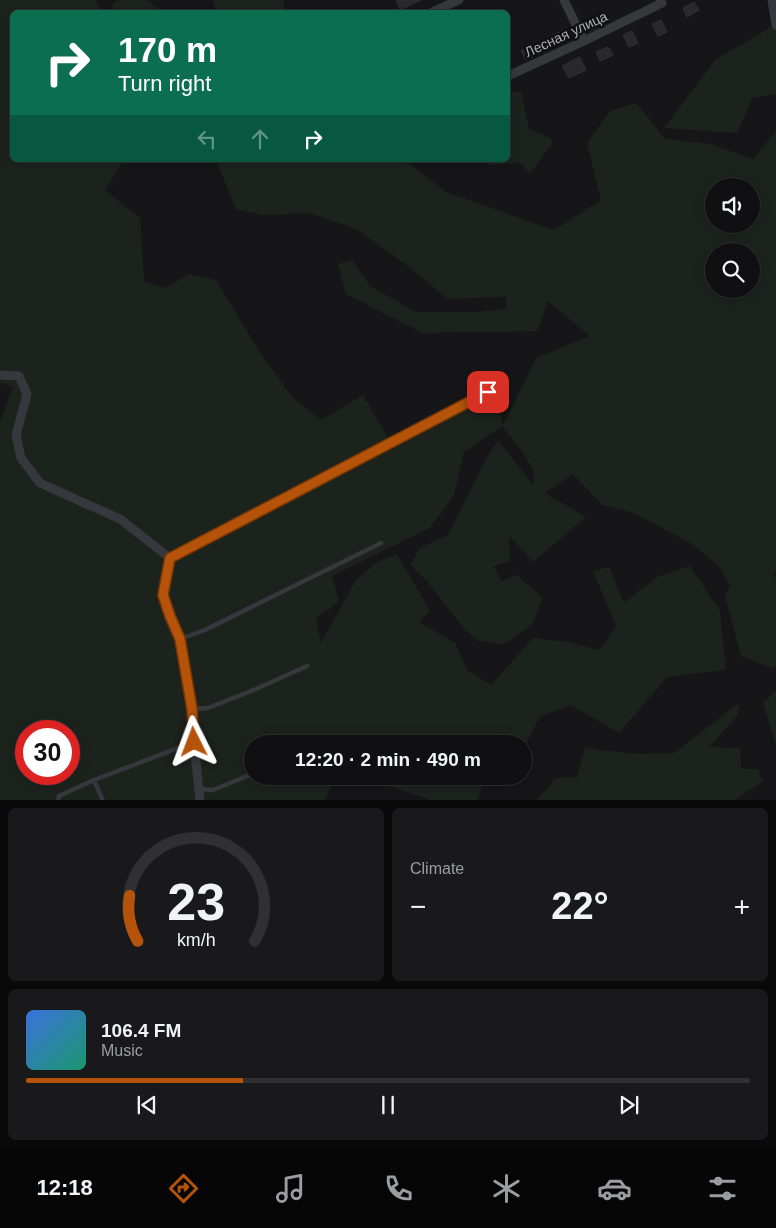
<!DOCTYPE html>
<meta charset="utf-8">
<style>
:root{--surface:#101012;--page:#19191b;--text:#f1f3f6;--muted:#9c9d9f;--line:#303032;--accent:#b45309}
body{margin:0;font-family:Helvetica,sans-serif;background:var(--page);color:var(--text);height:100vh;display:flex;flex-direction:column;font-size:19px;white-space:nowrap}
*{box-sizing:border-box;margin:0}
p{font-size:16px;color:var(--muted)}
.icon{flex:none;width:28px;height:28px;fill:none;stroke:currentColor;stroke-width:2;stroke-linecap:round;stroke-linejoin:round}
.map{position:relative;height:800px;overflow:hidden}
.sheet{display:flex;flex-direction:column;gap:8px;padding:8px;background:#09090a;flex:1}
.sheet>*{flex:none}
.banner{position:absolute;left:10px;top:10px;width:500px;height:152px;border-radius:8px;box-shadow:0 2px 12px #0003,0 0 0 1px var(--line);background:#0b6e4f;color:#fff;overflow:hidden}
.tools{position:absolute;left:705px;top:178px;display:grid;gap:10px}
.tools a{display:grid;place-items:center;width:55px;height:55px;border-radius:50%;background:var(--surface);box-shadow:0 2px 12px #0003,0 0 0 1px var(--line);font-size:25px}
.speed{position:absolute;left:15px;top:720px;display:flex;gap:10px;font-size:25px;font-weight:700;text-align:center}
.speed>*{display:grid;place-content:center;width:65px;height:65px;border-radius:50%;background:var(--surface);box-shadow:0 2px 12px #0003,0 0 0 1px var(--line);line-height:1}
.speed .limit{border:8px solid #d22;background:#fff;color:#111}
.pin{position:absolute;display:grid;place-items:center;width:42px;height:42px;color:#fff;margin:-21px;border-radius:10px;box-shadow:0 2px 8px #0006}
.me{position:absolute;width:55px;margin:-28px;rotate:357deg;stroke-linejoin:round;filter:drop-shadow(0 0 4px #0008)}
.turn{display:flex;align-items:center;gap:18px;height:105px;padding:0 25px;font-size:22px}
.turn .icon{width:65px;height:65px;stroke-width:2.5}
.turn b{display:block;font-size:35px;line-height:42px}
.lanes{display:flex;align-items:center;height:48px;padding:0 25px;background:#0003;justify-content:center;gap:25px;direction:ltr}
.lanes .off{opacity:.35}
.big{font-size:38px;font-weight:800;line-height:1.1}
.sheet .widget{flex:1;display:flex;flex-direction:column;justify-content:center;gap:8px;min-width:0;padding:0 18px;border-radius:8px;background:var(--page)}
.sheet .dial{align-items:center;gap:0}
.dial svg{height:130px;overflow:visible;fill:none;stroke:var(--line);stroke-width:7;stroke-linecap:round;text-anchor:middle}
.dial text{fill:var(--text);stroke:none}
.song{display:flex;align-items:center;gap:15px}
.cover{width:60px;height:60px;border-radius:8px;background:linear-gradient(135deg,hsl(220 70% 55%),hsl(160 70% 35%))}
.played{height:5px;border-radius:2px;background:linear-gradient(90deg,var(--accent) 30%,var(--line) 30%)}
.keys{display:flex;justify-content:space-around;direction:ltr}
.heat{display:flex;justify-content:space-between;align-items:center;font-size:28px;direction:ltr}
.sheet .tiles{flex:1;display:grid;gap:8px;grid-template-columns:1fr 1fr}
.widget:last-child{grid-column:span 2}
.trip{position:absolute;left:244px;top:735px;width:288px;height:50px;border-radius:25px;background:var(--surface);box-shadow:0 2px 12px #0003,0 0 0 1px var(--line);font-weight:800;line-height:50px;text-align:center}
.tab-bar{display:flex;height:80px;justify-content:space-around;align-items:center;background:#060607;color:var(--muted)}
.tab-bar .icon{width:35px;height:35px}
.tab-bar .on{color:var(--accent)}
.tab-bar b{font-size:22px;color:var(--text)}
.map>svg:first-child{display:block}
</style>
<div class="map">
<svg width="776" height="801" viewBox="0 0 776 801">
<rect width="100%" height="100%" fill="#161618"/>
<!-- green -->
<path fill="#1c231d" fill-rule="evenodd" d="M0,0H96L101,12H12V160H124L105,190L140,218L144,282L166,288L189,274L216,280L261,354L293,398L321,420L363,395L388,438L492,384L495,393L503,425L536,358L590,336L548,301L537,331L423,333L346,294L338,264L352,260L370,286L416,312H473L506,309V297L448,299L405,264L356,229L309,213L263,215L236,209L216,160H405L446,192L554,230L601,200L587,143L610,111L636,103L665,139L710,144L753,159L776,131V570L774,575L776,579V666L772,668L741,656L725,596L730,586L718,565L689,542L631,512L602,505L573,474L545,493L586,517L533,562L509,536L510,561L494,566L501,581L517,575L543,598L532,625L504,644L478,641L465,630L426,580L410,565L420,548L448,535L482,466L498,440L533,485L534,471L519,447L502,426L464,452L454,495L430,528L332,576L339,601L316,619L321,643L356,580L377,562L397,554L430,611L419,622L455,643L467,670L491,685L533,638L568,642L599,650L616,626L593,571L609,567L624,603L657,577L690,566L720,611L726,670L667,677L619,733L571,705L540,716L525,746H523L522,744H252V776H484L478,800H431L376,782L336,777L325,800H0V422L13,387L0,383ZM714,186H751V224H714ZM714,251H751V289H714ZM26,731H69V774H26Z
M119,0H147L159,9L157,12H118L111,5Z
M213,0H283L285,12H216Z
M776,24V94L752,98L737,133L664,128L715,60Z
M508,92H521L529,129L545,135L554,141L530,174L520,163L488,165L484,160H508Z
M776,691V746L763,702Z
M739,703L738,715L709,747L740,748L741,769H758L763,781L735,800H537L556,778L577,777L585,748L636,754L674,753Z"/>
<!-- building -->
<path fill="#29292c" stroke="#303034" d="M396,0H421L400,10Z
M694,2L699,10L687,17L683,8Z
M597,16L602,25L590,31L585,22Z
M661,20L667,32L658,36L652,24Z
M632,31L638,43L629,47L623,35Z
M559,32L564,41L551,47L547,38Z
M533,45L538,54L526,60L521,51Z
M608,47L613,55L600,61L596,52Z
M580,57L586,70L569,78L562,66Z"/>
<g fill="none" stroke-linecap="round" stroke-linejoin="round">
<!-- lane -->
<path stroke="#37383d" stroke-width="4.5" d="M170,558L488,392
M180,639L205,630L381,543
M192,709L208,708L256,689L307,666
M94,780L103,801
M199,789L213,790L252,774
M58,801L59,796L94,780L194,742"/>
<!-- street -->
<path stroke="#37383d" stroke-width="9" d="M564,0L584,41
M772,0L776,25
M432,12L459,0
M508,76L584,41L662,3L660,0
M0,375L19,376L27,394L16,435L21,458L40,483L120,519L170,558L163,595L170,616L180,639L192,709L194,742L200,801"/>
</g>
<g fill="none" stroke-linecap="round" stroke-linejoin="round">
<defs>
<path id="route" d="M194,742L192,709L180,639L170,616L163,595L170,558L488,392"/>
</defs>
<!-- route casing -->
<use href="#route" stroke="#753606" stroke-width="12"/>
<!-- route -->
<use href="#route" stroke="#b45309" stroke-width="9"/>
</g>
<g text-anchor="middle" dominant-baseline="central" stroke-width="5" stroke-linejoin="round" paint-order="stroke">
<!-- street labels -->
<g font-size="14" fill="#a8adb8" stroke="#111113">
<text transform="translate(566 34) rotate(-25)">Лесная улица</text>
</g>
</g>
</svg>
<div class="tools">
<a><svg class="icon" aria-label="sound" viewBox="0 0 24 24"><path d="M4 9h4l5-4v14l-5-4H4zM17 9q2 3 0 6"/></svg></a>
<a><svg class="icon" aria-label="search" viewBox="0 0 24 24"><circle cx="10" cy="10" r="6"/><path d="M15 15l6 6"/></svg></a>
</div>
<div class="speed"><div class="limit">30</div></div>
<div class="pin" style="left:488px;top:392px;background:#d93025"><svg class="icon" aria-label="arrive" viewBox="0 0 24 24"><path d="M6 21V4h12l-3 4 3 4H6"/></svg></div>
<svg class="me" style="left:194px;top:742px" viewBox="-20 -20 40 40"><path d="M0-17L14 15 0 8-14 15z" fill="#b45309" stroke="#fff" stroke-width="4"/></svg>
<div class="trip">12:20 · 2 min · 490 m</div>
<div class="banner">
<div class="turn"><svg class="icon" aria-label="right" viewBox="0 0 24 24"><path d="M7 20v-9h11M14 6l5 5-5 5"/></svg><div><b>170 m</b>Turn right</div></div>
<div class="lanes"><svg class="icon off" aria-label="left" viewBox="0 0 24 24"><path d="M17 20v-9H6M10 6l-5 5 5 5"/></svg><svg class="icon off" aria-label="ahead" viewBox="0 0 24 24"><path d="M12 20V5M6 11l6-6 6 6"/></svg><svg class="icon" aria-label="right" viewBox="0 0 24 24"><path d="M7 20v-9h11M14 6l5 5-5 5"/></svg></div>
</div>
</div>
<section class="sheet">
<div class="tiles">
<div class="widget dial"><svg viewBox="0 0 100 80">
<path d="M14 69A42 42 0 1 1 86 69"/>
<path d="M14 69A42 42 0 0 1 9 41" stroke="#b45309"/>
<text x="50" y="56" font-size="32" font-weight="700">23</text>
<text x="50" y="72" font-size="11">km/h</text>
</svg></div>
<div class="widget"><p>Climate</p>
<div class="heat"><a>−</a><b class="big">22°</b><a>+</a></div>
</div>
<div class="widget">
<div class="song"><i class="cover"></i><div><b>106.4 FM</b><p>Music</p></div></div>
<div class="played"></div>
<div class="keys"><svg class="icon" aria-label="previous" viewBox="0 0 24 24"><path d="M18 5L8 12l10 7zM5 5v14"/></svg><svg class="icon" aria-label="pause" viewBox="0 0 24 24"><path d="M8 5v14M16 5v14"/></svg><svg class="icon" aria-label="next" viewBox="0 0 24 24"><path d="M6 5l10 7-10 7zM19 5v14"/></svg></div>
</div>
</div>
</section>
<nav class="tab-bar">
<b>12:18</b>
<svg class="icon on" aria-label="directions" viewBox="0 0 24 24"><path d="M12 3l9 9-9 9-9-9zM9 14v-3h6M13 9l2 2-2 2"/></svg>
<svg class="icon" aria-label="music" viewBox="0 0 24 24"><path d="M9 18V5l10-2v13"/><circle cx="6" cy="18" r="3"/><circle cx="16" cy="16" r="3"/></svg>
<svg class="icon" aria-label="phone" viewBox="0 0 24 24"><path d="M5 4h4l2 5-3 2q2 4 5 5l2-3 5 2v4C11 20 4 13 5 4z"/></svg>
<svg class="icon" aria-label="climate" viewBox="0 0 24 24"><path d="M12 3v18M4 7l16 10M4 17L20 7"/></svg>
<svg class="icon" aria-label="car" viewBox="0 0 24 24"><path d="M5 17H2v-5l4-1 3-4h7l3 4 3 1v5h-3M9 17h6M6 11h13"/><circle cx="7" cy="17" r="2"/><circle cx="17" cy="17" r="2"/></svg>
<svg class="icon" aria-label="filters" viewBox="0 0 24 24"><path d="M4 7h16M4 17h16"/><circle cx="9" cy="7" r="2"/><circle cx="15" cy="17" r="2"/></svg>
</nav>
